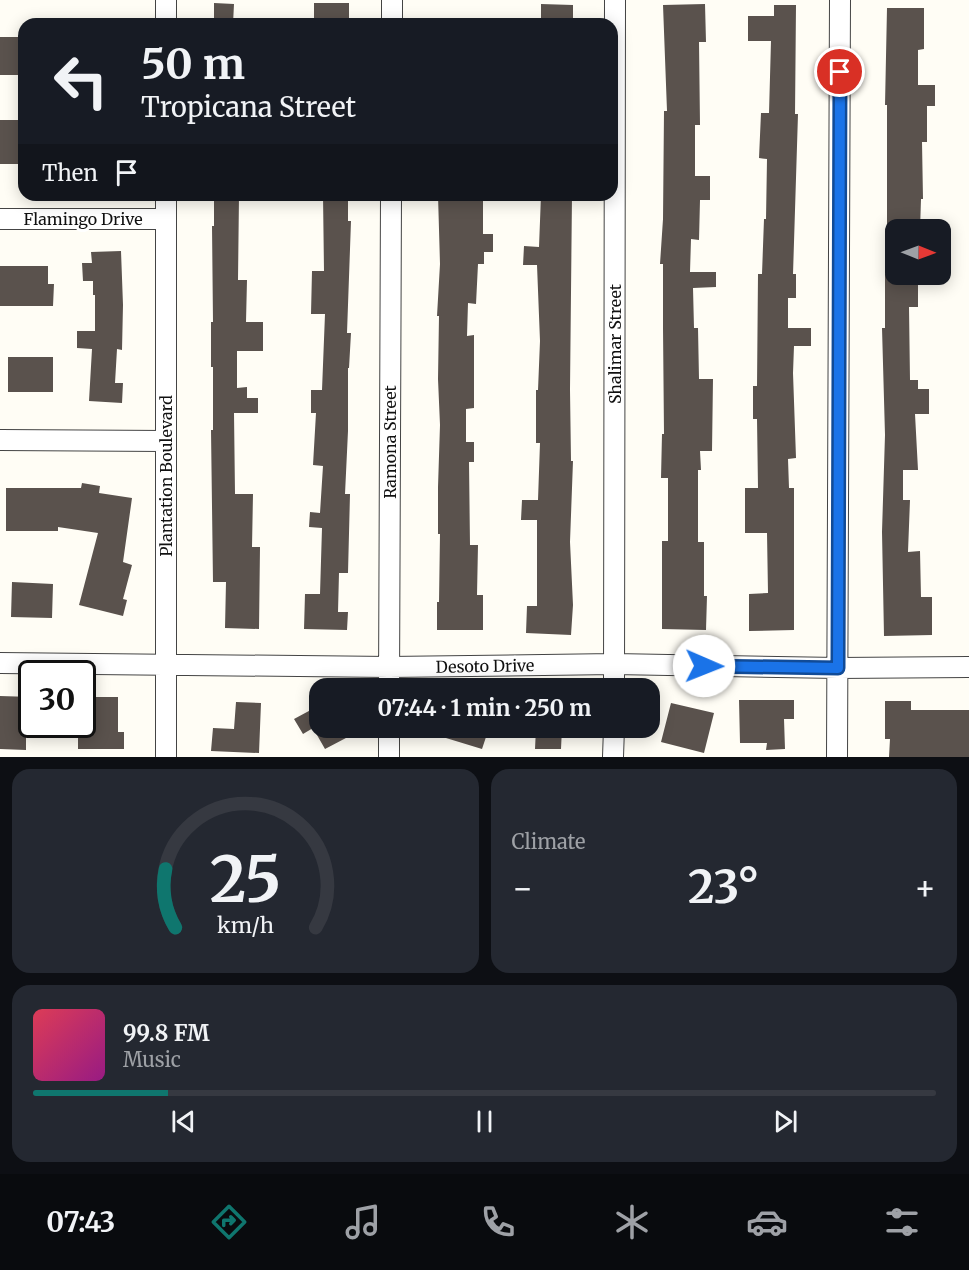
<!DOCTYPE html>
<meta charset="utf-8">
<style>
:root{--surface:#171b24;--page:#242831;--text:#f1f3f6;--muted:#9ea1a6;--line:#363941;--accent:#0f766e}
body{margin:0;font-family:Merriweather,serif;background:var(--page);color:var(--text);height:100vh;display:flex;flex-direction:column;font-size:22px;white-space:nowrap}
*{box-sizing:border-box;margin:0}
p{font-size:20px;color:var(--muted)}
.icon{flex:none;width:33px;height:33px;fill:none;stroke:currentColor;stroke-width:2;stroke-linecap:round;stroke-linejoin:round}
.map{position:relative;height:757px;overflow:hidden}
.sheet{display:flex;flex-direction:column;gap:12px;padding:12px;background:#0d0f14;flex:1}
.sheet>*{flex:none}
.guide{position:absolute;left:18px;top:18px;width:600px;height:183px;border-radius:18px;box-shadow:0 3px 15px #0003;background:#171b24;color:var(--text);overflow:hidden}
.needle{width:39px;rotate:91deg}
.controls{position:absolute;left:885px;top:219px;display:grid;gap:12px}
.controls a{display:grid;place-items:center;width:66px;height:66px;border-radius:12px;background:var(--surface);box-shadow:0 3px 15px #0003;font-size:30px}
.speed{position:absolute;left:18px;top:660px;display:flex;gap:12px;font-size:30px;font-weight:700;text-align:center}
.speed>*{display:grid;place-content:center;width:78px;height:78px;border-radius:50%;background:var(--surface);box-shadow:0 3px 15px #0003;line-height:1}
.speed .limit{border:3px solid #111;border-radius:9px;background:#fff;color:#111}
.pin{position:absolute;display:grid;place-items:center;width:51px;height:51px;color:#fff;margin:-26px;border:3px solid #fff;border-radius:50%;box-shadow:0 2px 6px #0007}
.me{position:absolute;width:66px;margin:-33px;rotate:91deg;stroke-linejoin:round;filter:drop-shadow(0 0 4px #0008)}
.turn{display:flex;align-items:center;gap:21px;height:126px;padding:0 24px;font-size:27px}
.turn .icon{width:78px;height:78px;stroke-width:2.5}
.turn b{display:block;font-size:42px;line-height:51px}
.then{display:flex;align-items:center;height:57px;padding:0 24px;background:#0003;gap:12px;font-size:22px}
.big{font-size:45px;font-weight:700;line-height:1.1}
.sheet .widget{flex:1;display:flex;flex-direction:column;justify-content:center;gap:9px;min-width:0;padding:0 21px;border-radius:18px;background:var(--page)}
.sheet .dial{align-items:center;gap:0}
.dial svg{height:156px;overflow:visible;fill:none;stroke:var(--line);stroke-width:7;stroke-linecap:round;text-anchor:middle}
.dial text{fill:var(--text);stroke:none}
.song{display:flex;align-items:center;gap:18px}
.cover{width:72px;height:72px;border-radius:9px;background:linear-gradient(135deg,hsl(350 70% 55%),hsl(310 70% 35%))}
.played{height:6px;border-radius:3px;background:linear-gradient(90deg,var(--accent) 15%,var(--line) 15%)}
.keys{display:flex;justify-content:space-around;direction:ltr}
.heat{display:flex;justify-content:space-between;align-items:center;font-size:33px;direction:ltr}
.sheet .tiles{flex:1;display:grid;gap:12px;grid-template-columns:1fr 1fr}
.widget:last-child{grid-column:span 2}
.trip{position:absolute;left:309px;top:678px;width:351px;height:60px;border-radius:18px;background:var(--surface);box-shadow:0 3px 15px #0003;font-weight:700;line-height:60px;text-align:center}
.tabs{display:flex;height:96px;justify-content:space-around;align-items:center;background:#090b0e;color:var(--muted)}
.tabs .icon{width:42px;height:42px}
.tabs .on{color:var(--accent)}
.tabs b{font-size:27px;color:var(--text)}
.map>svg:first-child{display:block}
</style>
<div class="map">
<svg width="969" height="757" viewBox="0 0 969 757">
<rect width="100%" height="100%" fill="#fffdf5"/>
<!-- building -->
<path fill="#5a524d" d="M214,3L234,4L233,24H214Z
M314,3H349V24H314Z
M541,4L573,5V24H541Z
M705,4L706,42H699L700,125H695V176H710V200H700L699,240L691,239L690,272H716V287L693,288L694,328H698L699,379H713L712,451H700L701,470H698V542H704V596H707L706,630L662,629V541H668V478H661L662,434H664L663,328V264H660L663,219L664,111H667L663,5Z
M774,5H796L795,114H798L793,274H796V298H788V328H811V346H794L793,373L796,458L788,459L789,488H794V630L749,631V594L768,593L767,533H745V488H758L757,419H753V386H757L758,274H762L764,219H766L767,159L759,158L761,113H769L771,41H748V16H774Z
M887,8H924V49L918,50V85H935V106H927V142H922L923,199H921L920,230H887V105H885Z
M0,37H24V75H0Z
M0,120H24V164H0Z
M214,195H239L238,280H247L246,322H263V351H237V388L247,387V398H258V413H234L235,494H253L252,547H260L259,629L225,628L226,582H213L211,430H213V367H211V322H213L212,226H214Z
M323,195H348V221H351L347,333H351L349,368H348V431L345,494H350L348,573H339L338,612H348L347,630L304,629L305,594H320L322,528L309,527L310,512L320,513L323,466L313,465L316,413H311V390H322L325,314H311L312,271H324Z
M438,195H483V234H493V252H484V264H478L476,304L468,303L467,336L474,335V408L466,409V442H474V462H469L470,545H478L477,595H483V630H437V602H439L440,534H438V487L440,425L438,379L439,316H437L440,264Z
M541,195H572L570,390L571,461H573L570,542L573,605L571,635L526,633L527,606H537V520H521L522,500H538L540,443H536V390H538L540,341L537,265H523L524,246L539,247Z
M121,251L123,305L122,350L117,349L115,383H123L122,403L89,401L92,349L77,348V331H95V295H93V281H83L82,263H92L91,252Z
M0,266H48V284H54L53,306H0Z
M885,274L904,275L905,283H918V307H909L910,380H918V389H929V414H915L918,470H903V500H910L908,552L920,551L921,597H932V635L884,636L882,532L885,435L882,328H885Z
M8,357H53V392H8Z
M82,483L100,486L99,493L132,498L123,562L132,565L123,599L127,600L123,616L79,605L98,533L58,527V531H6V488H81Z
M12,582L53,584L52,618L11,617Z
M0,696L32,697V737H26V750L0,749Z
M88,697H118V732H124V749H78V724H82V720H88Z
M739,700H794V719H784L785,749L766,750L767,743H740Z
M885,701H911V710H969V757H889L890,739H885Z
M236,702L261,703L259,753L211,751L213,728L234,729Z
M671,703L714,713L704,753L661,742Z
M320,705V725L314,728H365L325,749L313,728L303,734L294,719Z
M423,728H489L482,749L423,731Z
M536,728H562L561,749H535Z"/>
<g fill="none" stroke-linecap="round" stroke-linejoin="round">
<defs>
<path id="minor" d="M166,24V0
M392,24V0
M0,219H166
M0,440L165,441
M0,663L389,667L614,664L838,668L969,667
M389,688L391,195
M614,688L615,0
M166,757V195
M389,757V728
M613,757L614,728
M837,757L840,0"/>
</defs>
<!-- minor casing -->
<use href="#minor" stroke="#444" stroke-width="22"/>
<!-- minor -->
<use href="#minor" stroke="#fff" stroke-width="20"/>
</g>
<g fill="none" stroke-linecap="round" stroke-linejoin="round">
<defs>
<path id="route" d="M704,666L838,668L840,72"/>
</defs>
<!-- route casing -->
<use href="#route" stroke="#114b97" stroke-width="15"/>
<!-- route -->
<use href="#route" stroke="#1a73e8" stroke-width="10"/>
</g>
<g text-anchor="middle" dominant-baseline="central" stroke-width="6" stroke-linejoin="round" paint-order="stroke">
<!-- street labels -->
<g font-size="16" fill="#111" stroke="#fff">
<text x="83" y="219">Flamingo Drive</text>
<text transform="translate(615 344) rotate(-90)">Shalimar Street</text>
<text transform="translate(390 442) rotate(-90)">Ramona Street</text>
<text transform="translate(166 476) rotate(-90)">Plantation Boulevard</text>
<text transform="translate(485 666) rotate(-1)">Desoto Drive</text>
</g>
</g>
</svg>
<div class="controls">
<a><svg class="needle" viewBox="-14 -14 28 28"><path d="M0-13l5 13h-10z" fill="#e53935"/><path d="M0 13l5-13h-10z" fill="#9ea1a6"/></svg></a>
</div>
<div class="speed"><div class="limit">30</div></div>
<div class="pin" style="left:840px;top:72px;background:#d93025"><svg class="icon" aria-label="arrive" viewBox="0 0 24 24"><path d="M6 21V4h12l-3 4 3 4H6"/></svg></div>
<svg class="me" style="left:704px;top:666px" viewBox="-20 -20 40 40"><circle r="19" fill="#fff"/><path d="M0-13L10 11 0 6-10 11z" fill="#1a73e8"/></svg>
<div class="trip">07:44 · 1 min · 250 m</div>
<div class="guide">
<div class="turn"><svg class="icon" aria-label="left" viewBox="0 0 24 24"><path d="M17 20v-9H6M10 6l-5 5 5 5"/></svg><div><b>50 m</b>Tropicana Street</div></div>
<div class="then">Then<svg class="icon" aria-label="arrive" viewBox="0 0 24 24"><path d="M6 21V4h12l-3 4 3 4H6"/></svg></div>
</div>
</div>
<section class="sheet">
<div class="tiles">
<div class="widget dial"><svg viewBox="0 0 100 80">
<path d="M14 69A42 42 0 1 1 86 69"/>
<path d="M14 69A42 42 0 0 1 9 39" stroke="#0f766e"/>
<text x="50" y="56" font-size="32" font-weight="700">25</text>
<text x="50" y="72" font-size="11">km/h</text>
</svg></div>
<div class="widget"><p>Climate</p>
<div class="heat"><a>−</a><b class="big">23°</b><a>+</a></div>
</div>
<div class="widget">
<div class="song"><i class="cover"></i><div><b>99.8 FM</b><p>Music</p></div></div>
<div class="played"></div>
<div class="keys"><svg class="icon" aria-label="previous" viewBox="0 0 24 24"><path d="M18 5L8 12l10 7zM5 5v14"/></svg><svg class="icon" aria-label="pause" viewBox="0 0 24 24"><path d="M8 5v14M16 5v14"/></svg><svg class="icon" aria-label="next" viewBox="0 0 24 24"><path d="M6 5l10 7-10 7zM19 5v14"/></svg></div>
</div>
</div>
</section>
<nav class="tabs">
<b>07:43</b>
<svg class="icon on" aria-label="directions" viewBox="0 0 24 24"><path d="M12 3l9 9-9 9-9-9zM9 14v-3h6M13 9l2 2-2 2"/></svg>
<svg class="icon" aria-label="music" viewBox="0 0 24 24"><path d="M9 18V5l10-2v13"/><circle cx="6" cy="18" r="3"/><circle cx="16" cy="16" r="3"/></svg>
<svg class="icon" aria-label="phone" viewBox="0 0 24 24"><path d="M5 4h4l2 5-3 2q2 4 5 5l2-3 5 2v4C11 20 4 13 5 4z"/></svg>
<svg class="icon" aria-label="climate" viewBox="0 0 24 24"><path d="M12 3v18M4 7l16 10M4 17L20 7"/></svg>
<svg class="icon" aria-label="car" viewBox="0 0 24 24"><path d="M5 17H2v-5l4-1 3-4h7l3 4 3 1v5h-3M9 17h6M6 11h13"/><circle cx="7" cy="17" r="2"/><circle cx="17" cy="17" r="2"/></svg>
<svg class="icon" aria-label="filters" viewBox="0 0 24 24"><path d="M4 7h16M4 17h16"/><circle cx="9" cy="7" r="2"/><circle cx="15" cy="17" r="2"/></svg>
</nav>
